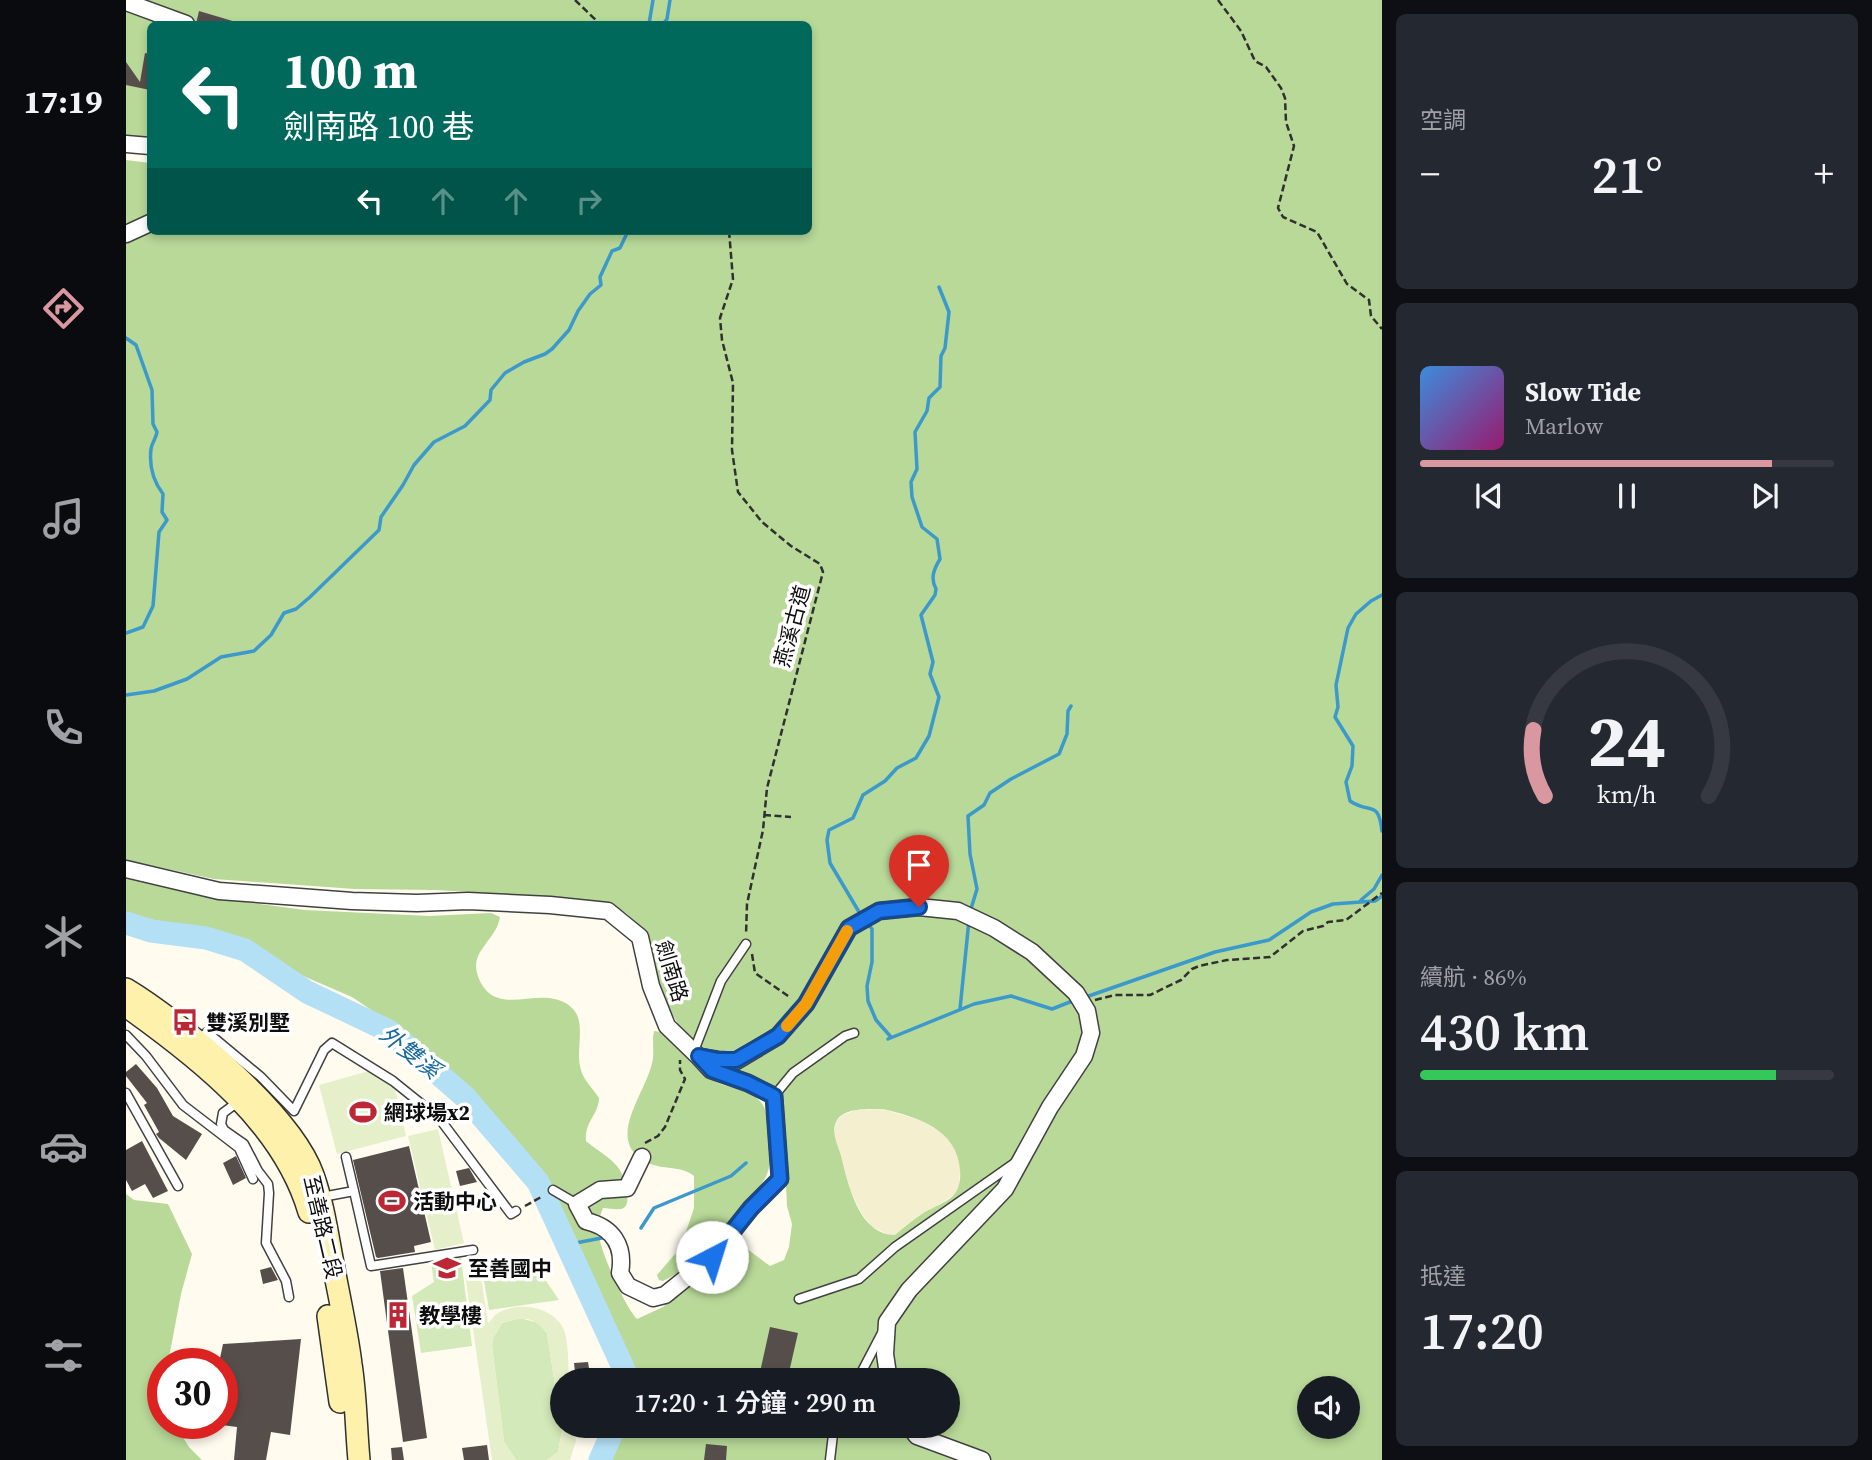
<!DOCTYPE html>
<html lang="zh-TW">
<meta charset="utf-8">
<style>
:root{--surface:#171b24;--page:#242831;--text:#f1f3f6;--muted:#9ea1a6;--line:#363941;--accent:#d9979f}
body{margin:0;font-family:"Source Serif 4","Noto Sans TC",serif;background:var(--page);color:var(--text);height:100vh;display:flex;flex-direction:column;font-size:26px;white-space:nowrap}
*{box-sizing:border-box;margin:0}
p{font-size:23px;color:var(--muted)}
.icon{flex:none;width:38px;height:38px;fill:none;stroke:currentColor;stroke-width:2;stroke-linecap:round;stroke-linejoin:round}
.map{position:relative;flex:1;overflow:hidden}
.drawer{display:flex;flex-direction:column;gap:14px;padding:14px;background:#0d0f14;width:490px}
.drawer>*{flex:none}
.banner{position:absolute;left:21px;top:21px;width:665px;height:214px;border-radius:10px;box-shadow:0 4px 10px #0003;background:#00695c;color:#fff;overflow:hidden}
.buttons{position:absolute;left:1171px;top:1376px;display:grid;gap:14px}
.buttons a{display:grid;place-items:center;width:63px;height:63px;border-radius:50%;background:var(--surface);box-shadow:0 4px 10px #0003;font-size:35px}
.speed{position:absolute;left:21px;top:1348px;display:flex;gap:14px;font-size:35px;font-weight:700;text-align:center}
.speed>*{display:grid;place-content:center;width:91px;height:91px;border-radius:50%;background:var(--surface);box-shadow:0 4px 10px #0003;line-height:1}
.speed .limit{border:10px solid #d22;background:#fff;color:#111}
.pin{position:absolute;display:grid;place-items:center;width:60px;height:60px;color:#fff;margin:-72px -30px;border-radius:50% 50% 50% 0;rotate:-45deg;box-shadow:0 0 7px #0007}
.pin .icon{rotate:45deg}
.me{position:absolute;width:77px;margin:-38px;rotate:40deg;stroke-linejoin:round;filter:drop-shadow(0 0 5px #0008)}
.turn{display:flex;align-items:center;gap:24px;height:147px;padding:0 21px;font-size:32px}
.turn .icon{width:91px;height:91px;stroke-width:2.5}
.turn b{display:block;font-size:49px;line-height:60px}
.lanes{display:flex;align-items:center;height:66px;padding:0 21px;background:#0003;justify-content:center;gap:35px;direction:ltr}
.lanes .off{opacity:.35}
.big{font-size:52px;font-weight:600;line-height:1.1}
.drawer .tile{flex:1;display:flex;flex-direction:column;justify-content:center;gap:10px;min-width:0;padding:0 24px;border-radius:10px;background:var(--page)}
.drawer .dial{align-items:center;gap:0}
.dial svg{height:182px;overflow:visible;fill:none;stroke:var(--line);stroke-width:7;stroke-linecap:round;text-anchor:middle}
.dial text{fill:var(--text);stroke:none}
.song{display:flex;align-items:center;gap:21px}
.cover{width:84px;height:84px;border-radius:10px;background:linear-gradient(135deg,hsl(210 70% 55%),hsl(320 70% 35%))}
.played{height:7px;border-radius:4px;background:linear-gradient(90deg,var(--accent) 85%,var(--line) 85%)}
.keys{display:flex;justify-content:space-around;direction:ltr}
.heat{display:flex;justify-content:space-between;align-items:center;font-size:38px;direction:ltr}
.charge{height:10px;border-radius:5px;background:linear-gradient(90deg,#34c759 86%,var(--line) 0)}
.trip{position:absolute;left:424px;top:1368px;width:410px;height:70px;border-radius:35px;background:var(--surface);box-shadow:0 4px 10px #0003;font-weight:600;line-height:70px;text-align:center}
main{display:flex;flex:1;min-height:0}
.menu{display:flex;flex-direction:column;width:126px;justify-content:space-around;align-items:center;background:#090b0e;color:var(--muted)}
.menu .icon{width:49px;height:49px}
.menu .active{color:var(--accent)}
.menu b{font-size:32px;color:var(--text)}
.map>svg:first-child{display:block}
</style>
<main>
<nav class="menu">
<b>17:19</b>
<svg class="icon active" aria-label="directions" viewBox="0 0 24 24"><path d="M12 3l9 9-9 9-9-9zM9 14v-3h6M13 9l2 2-2 2"/></svg>
<svg class="icon" aria-label="music" viewBox="0 0 24 24"><path d="M9 18V5l10-2v13"/><circle cx="6" cy="18" r="3"/><circle cx="16" cy="16" r="3"/></svg>
<svg class="icon" aria-label="phone" viewBox="0 0 24 24"><path d="M5 4h4l2 5-3 2q2 4 5 5l2-3 5 2v4C11 20 4 13 5 4z"/></svg>
<svg class="icon" aria-label="climate" viewBox="0 0 24 24"><path d="M12 3v18M4 7l16 10M4 17L20 7"/></svg>
<svg class="icon" aria-label="car" viewBox="0 0 24 24"><path d="M5 17H2v-5l4-1 3-4h7l3 4 3 1v5h-3M9 17h6M6 11h13"/><circle cx="7" cy="17" r="2"/><circle cx="17" cy="17" r="2"/></svg>
<svg class="icon" aria-label="filters" viewBox="0 0 24 24"><path d="M4 7h16M4 17h16"/><circle cx="9" cy="7" r="2"/><circle cx="15" cy="17" r="2"/></svg>
</nav>
<div class="map">
<svg width="1256" height="1460" viewBox="0 0 1256 1460">
<rect width="100%" height="100%" fill="#fffbef"/>
<!-- farmland -->
<path fill="#f4efcf" d="M757,1109L796,1121L815,1132L825,1142L831,1151L834,1171L833,1185L829,1194L779,1226L769,1235H763L745,1226L735,1212L723,1188L708,1136L710,1121L717,1115L730,1110Z"/>
<!-- green -->
<path fill="#d4e9b9" d="M335,1258L346,1346L295,1353L286,1296L308,1282L305,1262Z
M414,1272L433,1300L363,1310L358,1281Z
M394,1318L412,1323L421,1333L436,1431L432,1452L421,1460H390L378,1442L366,1346L367,1338L376,1323Z"/>
<!-- forest -->
<path fill="#b8d998" fill-rule="evenodd" d="M0,0H1256V1460H483L496,1426H821V1381H506L503,1361L493,1335L479,1313L417,1181L391,1144L349,1096L269,1026L226,997L168,972L135,952L93,934L0,914V876L96,899L179,910L303,916L365,913L374,917C370,942 341,951 353,979C372,1022 418,980 447,1009C460,1022 450,1049 454,1066C456,1079 466,1087 473,1098C473,1114 458,1122 460,1141C483,1160 499,1163 501,1196C502,1202 501,1208 494,1209C489,1210 483,1208 477,1208C474,1215 472,1223 472,1230C473,1249 498,1305 511,1319L537,1307L587,1265L604,1245L613,1243L644,1266L658,1260L663,1247L666,1224L661,1206L656,1100L646,1086L603,1068L571,1047L555,1029L541,1005L528,967L523,940L517,928L500,913L482,904L430,897L309,890L229,889L88,879L0,860V241L26,231H682V24H24V142L0,140ZM757,1109C791,1117 832,1129 834,1171C835,1179 833,1190 827,1196C819,1203 808,1207 799,1212C788,1219 778,1227 769,1235C733,1235 722,1184 715,1156C712,1145 704,1131 711,1120C719,1107 744,1109 757,1109ZM1183,1388H1222V1426H1183Z
M0,160L24,163V220L0,231Z
M528,1031L535,1032L542,1038C556,1052 570,1067 585,1079C601,1090 625,1087 637,1105C645,1119 647,1160 641,1174C637,1185 626,1195 619,1204C596,1232 571,1265 537,1281L533,1280L531,1275L555,1247L568,1208V1176C554,1165 537,1170 522,1163C475,1141 523,1091 527,1058C528,1049 526,1040 528,1031Z
M0,1194L8,1200L42,1204L66,1254L55,1294L42,1363H37V1423H48L63,1447L76,1460H0Z"/>
<!-- pitch -->
<path fill="#e5f0ca" d="M243,1071L269,1089L280,1136L211,1154L193,1085Z
M312,1129L338,1243L309,1250L282,1136Z
M354,1271L362,1323C365,1321 367,1317 369,1315C389,1300 428,1306 438,1330C443,1345 442,1365 443,1381H436V1426H448L450,1441L444,1460H421L432,1452L436,1431L421,1333C405,1315 398,1317 376,1323L367,1338L366,1346L378,1441L390,1460H366L339,1274Z"/>
<g fill="none" stroke-linecap="round" stroke-linejoin="round">
<!-- stream -->
<path stroke="#3c99cb" stroke-width="3.5" d="M523,24L527,0
M537,24L541,19L544,0
M0,338L10,345L26,390L27,424L31,432C30,439 26,442 25,449C23,466 27,481 37,494L36,512L41,520L33,532L27,606L17,627L0,633
M1256,595L1245,601L1230,614L1222,628L1210,685L1212,707L1209,717L1227,746L1226,766L1220,782L1224,801C1245,815 1252,799 1256,831
M0,695L28,691L61,679L95,657L128,651L145,635L158,613L170,609L184,597L253,530L255,517L277,485L288,465L308,442L339,426L364,400L365,390L379,373L398,362L419,354L426,349L443,330L452,311L464,294L475,285L474,277L486,251L494,248L502,231
M1235,900L1248,889L1256,875
M844,912L851,889L844,854L842,816L858,805L864,793L885,779L933,754L941,734L942,711L945,706
M736,917L704,863L701,840L703,830L727,818L737,795L759,781L771,768L790,758L803,736L813,697L804,674L807,662L795,615L809,595L810,589C804,578 808,569 814,559L811,539L796,527L786,497L785,482L791,469L789,432L801,411L803,398L814,387L815,356L819,348L823,312L813,287
M741,923L746,929V962L741,986L742,1001L750,1020L765,1037
M957,998L1089,952L1143,940L1185,912L1207,904L1249,901L1256,896
M834,1009L843,920
M762,1039L848,1004L885,996L926,1009L949,1000
M515,1228L528,1208L605,1176L620,1163
M439,1245L481,1237"/>
<!-- river -->
<path stroke="#b4e0f5" stroke-width="23" d="M0,923L25,931L80,938L119,950L181,992L263,1031L339,1097L412,1182L501,1376V1381
M474,1460L489,1426"/>
</g>
<!-- building -->
<path fill="#564e4a" d="M73,11L110,22V24H70Z
M19,53L24,54V90L0,85V62L14,82Z
M10,1064L31,1088L47,1116L76,1134L60,1160L33,1138L30,1134L33,1132L18,1105L21,1103L0,1076V1072Z
M16,1141L42,1191L27,1198L19,1184L6,1191L0,1180V1150Z
M283,1146L305,1242L288,1246L289,1252L252,1258L250,1257L227,1160Z
M110,1156L120,1178L107,1185L97,1163Z
M343,1168L351,1182L334,1186L330,1171Z
M145,1267L152,1280L137,1284L134,1270Z
M277,1268L301,1438L277,1442L254,1271Z
M644,1327L672,1333L661,1381H632Z
M175,1339L164,1435L145,1432L140,1460H108L111,1427L96,1425V1363H93L97,1344Z
M462,1362L465,1381H450L448,1363Z
M580,1444L601,1446L600,1460H578Z
M361,1445L363,1460H338L336,1448Z
M276,1447L278,1460H266L265,1448Z"/>
<g fill="none" stroke-linecap="round" stroke-linejoin="round">
<defs>
<path id="lane" d="M0,1035L20,1056L57,1105L113,1148L127,1179
M72,1041L81,1032L135,1077L168,1111L198,1050L206,1043L267,1081L313,1118L385,1214L390,1211
M568,1051L595,981L620,944
M0,1093L52,1186
M648,1096L667,1073L719,1036L728,1033
M113,1101L97,1113L95,1124L98,1130L118,1144L132,1171L142,1184L143,1193L140,1243L160,1281L163,1297
M220,1157L228,1191
M427,1190L451,1204
M196,1197L228,1191L245,1266L347,1250
M673,1299L733,1279L769,1247L890,1162
M728,1381L734,1375L757,1331
M704,1460L708,1426"/>
<path id="street" d="M0,2L60,24
M0,144L24,146
M0,234L24,223
M0,869L93,891L226,901L291,903L342,901L424,905L482,911L514,937L525,986L541,1026L573,1057L592,1060L610,1061L652,1036L680,1004L723,928L753,911L793,907L832,911L868,928L906,952L950,993L961,1011L965,1033L958,1056L924,1107L879,1189L783,1290L761,1322L759,1354L763,1381
M516,1157L501,1188L474,1190L451,1204L460,1221C486,1227 499,1245 494,1273L502,1286L527,1298L539,1295L586,1257L625,1208L654,1179L648,1096L622,1083L585,1070L573,1057
M783,1426L791,1436L856,1460"/>
<path id="secondary" d="M0,989C55,1022 166,1115 187,1175C198,1206 202,1238 208,1269C214,1301 221,1332 225,1364C230,1396 230,1428 233,1460
M0,1006C73,1058 157,1123 183,1212
M202,1316L214,1402"/>
</defs>
<!-- lane casing -->
<use href="#lane" stroke="#414141" stroke-width="11"/>
<!-- street casing -->
<use href="#street" stroke="#414141" stroke-width="19"/>
<!-- secondary casing -->
<use href="#secondary" stroke="#303030" stroke-width="24"/>
<!-- path -->
<path stroke="#303030" stroke-width="2.5" stroke-dasharray="7 3.5" stroke-linecap="butt" d="M449,0L474,24
M1092,0L1115,31L1129,61L1140,67L1155,88L1159,98L1160,122L1168,146L1152,208L1157,217L1191,232L1221,284L1243,300L1245,316L1256,329
M603,231L607,279L594,318L596,340L607,383L606,450L612,492L636,522L665,546L694,564L697,572L641,788L637,830L621,904L620,935
M638,815L665,817
M626,954L629,973L665,998
M969,1000L989,995H1024L1055,980L1066,969L1073,966L1101,960L1144,957L1177,931L1197,926L1202,922L1220,920L1256,893
M519,1143L532,1136L539,1127L559,1079L554,1070V1060
M399,1206L417,1196"/>
<!-- lane -->
<use href="#lane" stroke="#fff" stroke-width="8"/>
<!-- street -->
<use href="#street" stroke="#fff" stroke-width="16"/>
<!-- secondary -->
<use href="#secondary" stroke="#fef1ab" stroke-width="21"/>
</g>
<g fill="none" stroke-linecap="round" stroke-linejoin="round">
<defs>
<path id="route" d="M586,1257L625,1208L654,1179L648,1096L622,1083L586,1070L573,1056L592,1060H610L652,1036L680,1004L723,928L753,911L793,907"/>
</defs>
<!-- route casing -->
<use href="#route" stroke="#114b97" stroke-width="18"/>
<!-- route -->
<use href="#route" stroke="#1a73e8" stroke-width="12"/>
<!-- slow -->
<path stroke="#f59e0b" stroke-width="12" d="M661,1026L680,1004L721,931"/>
</g>
<!-- icons -->
<defs>
<symbol id="bus-bare" viewBox="-9 -9 18 18"><path d="M-5-6H5V4H4V6H2V4H-2V6H-4V4H-5ZM-3.5-4V0h7V-4ZM-3.5 1.2v1.5H-2V1.2ZM2 1.2v1.5H3.5V1.2Z" fill="#bc2735" stroke="#fff" stroke-width="2.5" paint-order="stroke"/></symbol>
<symbol id="stadium-bare" viewBox="-9 -9 18 18"><path d="M0-5a6.5 5 0 1 0 0 10a6.5 5 0 1 0 0-10ZM-3.5-1.8h7v3.6h-7Z" fill="#bc2735" stroke="#fff" stroke-width="2.5" paint-order="stroke"/></symbol>
<symbol id="school-bare" viewBox="-9 -9 18 18"><path d="M0-5L7-2L0 1L-7-2ZM-4 1L0 2.5L4 1V4Q0 6-4 4Z" fill="#bc2735" stroke="#fff" stroke-width="2.5" paint-order="stroke"/></symbol>
<symbol id="building-bare" viewBox="-9 -9 18 18"><path d="M-4-6H4V6H1V3H-1V6H-4ZM-2.5-4.3h1.7v1.8h-1.7ZM.8-4.3h1.7v1.8H.8ZM-2.5-1h1.7V.8h-1.7ZM.8-1h1.7V.8H.8Z" fill="#bc2735" stroke="#fff" stroke-width="2.5" paint-order="stroke"/></symbol>
</defs>
<g fill-rule="evenodd">
<use href="#bus-bare" x="40" y="1003" width="38" height="38"/>
<use href="#stadium-bare" x="218" y="1093" width="38" height="38"/>
<use href="#stadium-bare" x="247" y="1182" width="38" height="38"/>
<use href="#school-bare" x="302" y="1249" width="38" height="38"/>
<use href="#building-bare" x="253" y="1296" width="38" height="38"/>
</g>
<g text-anchor="middle" dominant-baseline="central" stroke-width="7" stroke-linejoin="round" paint-order="stroke">
<!-- street labels -->
<g font-size="21" fill="#0e0e0e" stroke="#fff">
<text transform="translate(666 626) rotate(-75)">燕溪古道</text>
<text transform="translate(546 971) rotate(73)">劍南路</text>
<text transform="translate(197 1227) rotate(77)">至善路二段</text>
</g>
<!-- poi labels -->
<g font-size="21" font-weight="bold" fill="#0e0e0e" stroke="#fff" text-anchor="start">
<text x="80" y="1022">雙溪別墅</text>
<text x="258" y="1112">網球場x2</text>
<text x="287" y="1201">活動中心</text>
<text x="342" y="1268">至善國中</text>
<text x="293" y="1315">教學樓</text>
</g>
<!-- water labels -->
<g font-size="23" font-style="italic" fill="#196a9e" stroke="#fff">
<text transform="translate(284 1052) rotate(38)">外雙溪</text>
</g>
</g>
</svg>
<div class="buttons">
<a><svg class="icon" aria-label="sound" viewBox="0 0 24 24"><path d="M4 9h4l5-4v14l-5-4H4zM17 9q2 3 0 6"/></svg></a>
</div>
<div class="speed"><div class="limit">30</div></div>
<div class="pin" style="left:793px;top:907px;background:#d93025"><svg class="icon" aria-label="arrive" viewBox="0 0 24 24"><path d="M6 21V4h12l-3 4 3 4H6"/></svg></div>
<svg class="me" style="left:586px;top:1257px" viewBox="-20 -20 40 40"><circle r="19" fill="#fff"/><path d="M0-13L10 11 0 6-10 11z" fill="#1a73e8"/></svg>
<div class="trip">17:20 · 1 分鐘 · 290 m</div>
<div class="banner">
<div class="turn"><svg class="icon" aria-label="left" viewBox="0 0 24 24"><path d="M17 20v-9H6M10 6l-5 5 5 5"/></svg><div><b>100 m</b>劍南路 100 巷</div></div>
<div class="lanes"><svg class="icon" aria-label="left" viewBox="0 0 24 24"><path d="M17 20v-9H6M10 6l-5 5 5 5"/></svg><svg class="icon off" aria-label="ahead" viewBox="0 0 24 24"><path d="M12 20V5M6 11l6-6 6 6"/></svg><svg class="icon off" aria-label="ahead" viewBox="0 0 24 24"><path d="M12 20V5M6 11l6-6 6 6"/></svg><svg class="icon off" aria-label="right" viewBox="0 0 24 24"><path d="M7 20v-9h11M14 6l5 5-5 5"/></svg></div>
</div>
</div>
<section class="drawer">
<div class="tile"><p>空調</p>
<div class="heat"><a>−</a><b class="big">21°</b><a>+</a></div>
</div>
<div class="tile">
<div class="song"><i class="cover"></i><div><b>Slow Tide</b><p>Marlow</p></div></div>
<div class="played"></div>
<div class="keys"><svg class="icon" aria-label="previous" viewBox="0 0 24 24"><path d="M18 5L8 12l10 7zM5 5v14"/></svg><svg class="icon" aria-label="pause" viewBox="0 0 24 24"><path d="M8 5v14M16 5v14"/></svg><svg class="icon" aria-label="next" viewBox="0 0 24 24"><path d="M6 5l10 7-10 7zM19 5v14"/></svg></div>
</div>
<div class="tile dial"><svg viewBox="0 0 100 80">
<path d="M14 69A42 42 0 1 1 86 69"/>
<path d="M14 69A42 42 0 0 1 9 40" stroke="#d9979f"/>
<text x="50" y="56" font-size="32" font-weight="700">24</text>
<text x="50" y="72" font-size="11">km/h</text>
</svg></div>
<div class="tile"><p>續航 · 86%</p><b class="big">430 km</b><div class="charge"></div></div>
<div class="tile"><p>抵達</p><b class="big">17:20</b></div>
</section>
</main>
